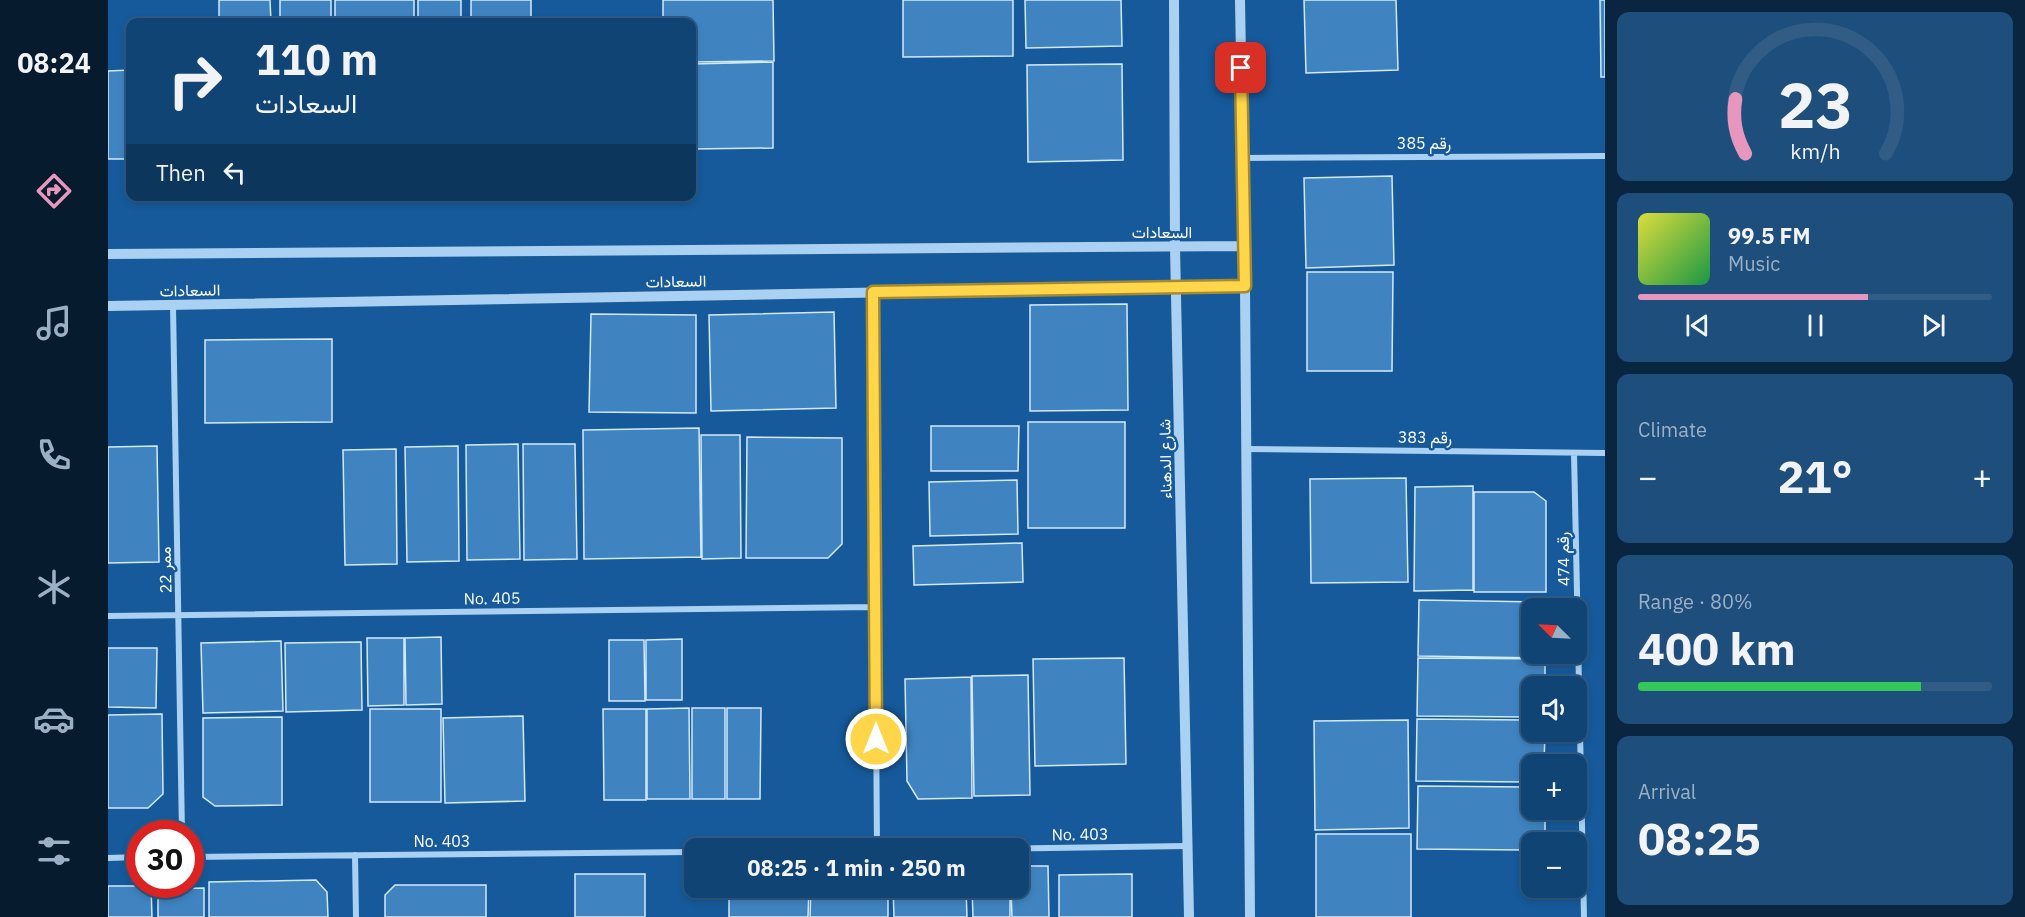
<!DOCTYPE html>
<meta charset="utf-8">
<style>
:root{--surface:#104474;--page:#1e4e7c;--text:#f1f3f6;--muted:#9cb0c5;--line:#305c86;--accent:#e797bd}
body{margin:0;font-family:"IBM Plex Sans",Vazirmatn,sans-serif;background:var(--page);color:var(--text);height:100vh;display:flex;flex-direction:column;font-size:22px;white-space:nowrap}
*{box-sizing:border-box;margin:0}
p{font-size:20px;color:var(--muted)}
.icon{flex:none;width:33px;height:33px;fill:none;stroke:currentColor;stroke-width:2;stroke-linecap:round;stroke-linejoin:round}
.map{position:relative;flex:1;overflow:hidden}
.details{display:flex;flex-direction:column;gap:12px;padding:12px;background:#092540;width:420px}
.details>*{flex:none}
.top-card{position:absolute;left:18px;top:18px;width:570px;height:183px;border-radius:12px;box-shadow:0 3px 9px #0003,0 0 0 2px var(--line);background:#104474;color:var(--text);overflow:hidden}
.needle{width:39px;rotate:294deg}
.tools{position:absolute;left:1413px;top:598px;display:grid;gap:12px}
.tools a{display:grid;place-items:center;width:66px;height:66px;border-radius:12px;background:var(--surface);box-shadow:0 3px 9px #0003,0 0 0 2px var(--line);font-size:30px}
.speed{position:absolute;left:18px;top:820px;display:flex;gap:12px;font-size:30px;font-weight:700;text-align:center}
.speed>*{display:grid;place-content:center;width:78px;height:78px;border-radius:50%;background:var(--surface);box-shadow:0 3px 9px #0003,0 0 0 2px var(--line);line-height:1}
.speed .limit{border:9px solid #d22;background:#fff;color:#111}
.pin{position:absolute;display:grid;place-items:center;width:51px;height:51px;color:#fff;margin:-26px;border-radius:12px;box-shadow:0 3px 9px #0006}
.me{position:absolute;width:66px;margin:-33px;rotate:0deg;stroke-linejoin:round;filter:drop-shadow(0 0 4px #0008)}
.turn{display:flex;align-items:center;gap:21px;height:126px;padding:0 30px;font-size:27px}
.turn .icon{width:78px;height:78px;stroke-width:2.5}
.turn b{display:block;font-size:42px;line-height:51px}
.then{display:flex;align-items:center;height:57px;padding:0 30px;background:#0003;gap:12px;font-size:22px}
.big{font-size:45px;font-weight:800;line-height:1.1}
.details .widget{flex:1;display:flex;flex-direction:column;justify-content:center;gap:9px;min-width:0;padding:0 21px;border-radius:12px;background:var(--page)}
.details .dial{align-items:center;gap:0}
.dial svg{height:156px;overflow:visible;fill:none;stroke:var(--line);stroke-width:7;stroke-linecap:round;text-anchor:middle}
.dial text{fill:var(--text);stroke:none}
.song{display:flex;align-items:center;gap:18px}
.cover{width:72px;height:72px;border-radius:9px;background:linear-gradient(135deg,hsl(60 70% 55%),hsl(140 70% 35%))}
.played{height:6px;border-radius:3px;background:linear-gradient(90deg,var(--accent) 65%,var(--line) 65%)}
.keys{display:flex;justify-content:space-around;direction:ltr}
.heat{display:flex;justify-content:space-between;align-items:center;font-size:33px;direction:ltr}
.charge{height:9px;border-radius:4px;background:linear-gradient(90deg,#34c759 80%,var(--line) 0)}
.trip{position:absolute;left:576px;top:838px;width:345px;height:60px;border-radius:12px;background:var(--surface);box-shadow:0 3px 9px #0003,0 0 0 2px var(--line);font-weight:800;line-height:60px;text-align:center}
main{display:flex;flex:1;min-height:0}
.tabs{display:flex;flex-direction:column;width:108px;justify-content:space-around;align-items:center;background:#061b2e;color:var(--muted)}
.tabs .icon{width:42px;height:42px}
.tabs .current{color:var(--accent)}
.tabs b{font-size:27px;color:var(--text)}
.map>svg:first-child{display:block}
</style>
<main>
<nav class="tabs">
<b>08:24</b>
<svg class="icon current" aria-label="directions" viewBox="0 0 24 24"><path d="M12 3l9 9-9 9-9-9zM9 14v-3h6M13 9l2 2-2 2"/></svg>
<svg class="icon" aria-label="music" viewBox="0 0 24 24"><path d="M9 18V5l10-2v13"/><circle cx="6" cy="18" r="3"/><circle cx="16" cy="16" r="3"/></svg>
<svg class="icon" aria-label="phone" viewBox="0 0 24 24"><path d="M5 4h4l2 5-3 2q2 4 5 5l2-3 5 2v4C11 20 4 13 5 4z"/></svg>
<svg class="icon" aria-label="climate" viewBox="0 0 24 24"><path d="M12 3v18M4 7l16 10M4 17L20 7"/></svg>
<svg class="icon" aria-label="car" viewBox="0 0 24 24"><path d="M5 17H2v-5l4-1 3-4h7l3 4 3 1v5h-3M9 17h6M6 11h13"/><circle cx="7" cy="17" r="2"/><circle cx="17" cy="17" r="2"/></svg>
<svg class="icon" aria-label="filters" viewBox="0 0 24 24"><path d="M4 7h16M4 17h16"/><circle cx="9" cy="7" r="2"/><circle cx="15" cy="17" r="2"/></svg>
</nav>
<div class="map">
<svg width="1497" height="917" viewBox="0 0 1497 917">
<rect width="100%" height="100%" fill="#165a9b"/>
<!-- building -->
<path fill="#3f84c1" stroke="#d3e9fc" stroke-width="1.5" d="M111,0H162L163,22H111Z
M172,0H223V22H172Z
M227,0H306V22H227Z
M310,0H353V22H310Z
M363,0H423V22H363Z
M555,0H665L666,61L584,62V22H555Z
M795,0H905V56L795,57Z
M917,0H1013L1014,46L918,48Z
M1196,0H1288L1290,70L1198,73Z
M1492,0H1497V77H1493Z
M665,62V148L584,149V64Z
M1014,64L1015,160L920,162L919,65Z
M22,70V159H0V71Z
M1284,176L1286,265L1198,268L1196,178Z
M1199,272H1285L1284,371H1199Z
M1019,304L1020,410L922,411V305Z
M726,312L728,408L603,411L601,315Z
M483,314L588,315V413L481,412Z
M224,339V422L97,423V340Z
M920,422H1017V528H920Z
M823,426H911L910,471H823Z
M591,428L593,557L476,559L475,430Z
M593,435H632L633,558L594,559Z
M639,437L734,438V544L720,558H638Z
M410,444L412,559L359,560L358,445Z
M415,444H467L469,559L416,560Z
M49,446L51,562L0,563V447Z
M350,446L351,561L299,562L297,447Z
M288,449L289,564L237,565L235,450Z
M1298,478L1300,582L1203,583L1202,479Z
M909,480L910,534L822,536L821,482Z
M1365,486V590L1306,591L1307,487Z
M1366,492H1426L1438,501V592H1366Z
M914,543L915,582L806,585L805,546Z
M1311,600L1438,602V609H1424V654H1437V658L1310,656Z
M333,637L334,704L298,705L297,638Z
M259,638H296V705L260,706Z
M574,639V700H538V640Z
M501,640H536L537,701H501Z
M173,641L175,711L95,713L93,643Z
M253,642L254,710L178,712L177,643Z
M0,648H49L48,708L0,707Z
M1016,658L1018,764L927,766L925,659Z
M1310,658L1437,659V687H1424V717L1309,716Z
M920,675L922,795L866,796L864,676Z
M863,677L864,798L810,799L799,781L797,679Z
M581,708L582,799H539V709Z
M584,708H617V799H584Z
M619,708H653L652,799H619Z
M262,709H333V802H262Z
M495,709H538V800H496Z
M54,714L55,794L40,808H0V715Z
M415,716L417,801L337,803L335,718Z
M174,717V805L107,806L95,797V718Z
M1309,719L1424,720V732H1437L1436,765H1424V782L1308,781Z
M1300,720L1301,828L1207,830L1206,721Z
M1310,786L1424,787V810H1437V843H1424V850L1309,849Z
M1208,834H1303V917H1208Z
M910,866H940L941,917H904L903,888H910Z
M467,874H537V917H467Z
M1024,874V917H951V875Z
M208,880L219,892L220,917H101V882Z
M287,885H378V917H277V895Z
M0,886H43L44,917H0Z
M96,888V917H50V889Z
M621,888H701L700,917H621Z
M703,888H780V917H702Z
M785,888H858L859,917H786Z
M864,888H902V917H865Z"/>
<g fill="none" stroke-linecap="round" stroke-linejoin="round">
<!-- minor -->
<path stroke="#abd1f2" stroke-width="6" d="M1135,158L1497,156
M765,292L769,849
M65,305L74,834
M1138,449L1497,453
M1466,453L1476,917
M0,616L767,607
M865,849L1079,846
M247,855L248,917
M82,857L586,852
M0,858L32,857"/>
<!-- tertiary -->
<path stroke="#abd1f2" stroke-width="10" d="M1066,0L1067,247L1081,917
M1132,0L1137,286L1142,917
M0,254L1136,246
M0,306L1137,286"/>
</g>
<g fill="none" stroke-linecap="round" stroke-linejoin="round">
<defs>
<path id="route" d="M768,739L765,292L1137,286L1133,68"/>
</defs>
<!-- route casing -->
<use href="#route" stroke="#a68a30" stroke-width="15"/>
<!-- route -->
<use href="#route" stroke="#ffd54a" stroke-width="10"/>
</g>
<g text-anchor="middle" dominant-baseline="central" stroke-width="5" stroke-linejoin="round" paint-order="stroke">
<!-- street labels -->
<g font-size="16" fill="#fff" stroke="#165a9b">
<text x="1316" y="143">رقم 385</text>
<text x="1054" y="232">السعادات</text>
<text transform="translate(568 281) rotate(-1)">السعادات</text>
<text transform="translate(82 290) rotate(-1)">السعادات</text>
<text transform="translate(1317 437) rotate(1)">رقم 383</text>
<text transform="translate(1057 459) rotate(-91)">شارع الدهناء</text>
<text transform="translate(1455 559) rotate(-91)">رقم 474</text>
<text transform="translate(57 570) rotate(-91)">ممر 22</text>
<text transform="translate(384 598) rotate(-1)">No. 405</text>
<text transform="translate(972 834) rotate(-1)">No. 403</text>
<text x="334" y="841">No. 403</text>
</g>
</g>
</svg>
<div class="tools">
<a><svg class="needle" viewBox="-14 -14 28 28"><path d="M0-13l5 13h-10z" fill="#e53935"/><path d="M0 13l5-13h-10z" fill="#9cb0c5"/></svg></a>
<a><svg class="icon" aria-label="sound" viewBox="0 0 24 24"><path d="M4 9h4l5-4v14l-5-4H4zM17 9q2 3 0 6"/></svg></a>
<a>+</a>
<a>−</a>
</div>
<div class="speed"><div class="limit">30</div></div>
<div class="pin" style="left:1133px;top:68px;background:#d93025"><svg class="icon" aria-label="arrive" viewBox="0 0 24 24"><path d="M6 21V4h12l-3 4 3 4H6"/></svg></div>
<svg class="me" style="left:768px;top:739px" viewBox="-20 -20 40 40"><circle r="17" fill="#ffd54a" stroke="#fff" stroke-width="3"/><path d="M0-11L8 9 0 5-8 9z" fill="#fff"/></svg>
<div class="trip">08:25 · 1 min · 250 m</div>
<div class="top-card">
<div class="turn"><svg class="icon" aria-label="right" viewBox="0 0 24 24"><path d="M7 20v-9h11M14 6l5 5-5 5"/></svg><div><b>110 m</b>السعادات</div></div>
<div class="then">Then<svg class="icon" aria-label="left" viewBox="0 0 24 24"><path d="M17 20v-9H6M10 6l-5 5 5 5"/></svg></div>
</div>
</div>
<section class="details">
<div class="widget dial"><svg viewBox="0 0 100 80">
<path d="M14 69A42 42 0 1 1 86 69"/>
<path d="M14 69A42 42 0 0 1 9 41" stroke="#e797bd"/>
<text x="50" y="56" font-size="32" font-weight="700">23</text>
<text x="50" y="72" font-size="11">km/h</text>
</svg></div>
<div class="widget">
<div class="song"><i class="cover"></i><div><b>99.5 FM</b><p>Music</p></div></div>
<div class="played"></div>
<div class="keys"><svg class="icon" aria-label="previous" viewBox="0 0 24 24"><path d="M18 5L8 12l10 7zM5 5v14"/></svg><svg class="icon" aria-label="pause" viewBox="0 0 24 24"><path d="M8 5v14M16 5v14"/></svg><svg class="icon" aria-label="next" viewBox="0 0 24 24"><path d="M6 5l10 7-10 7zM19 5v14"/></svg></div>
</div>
<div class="widget"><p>Climate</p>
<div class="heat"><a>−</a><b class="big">21°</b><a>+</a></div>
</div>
<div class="widget"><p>Range · 80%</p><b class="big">400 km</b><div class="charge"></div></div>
<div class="widget"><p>Arrival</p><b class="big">08:25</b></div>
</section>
</main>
